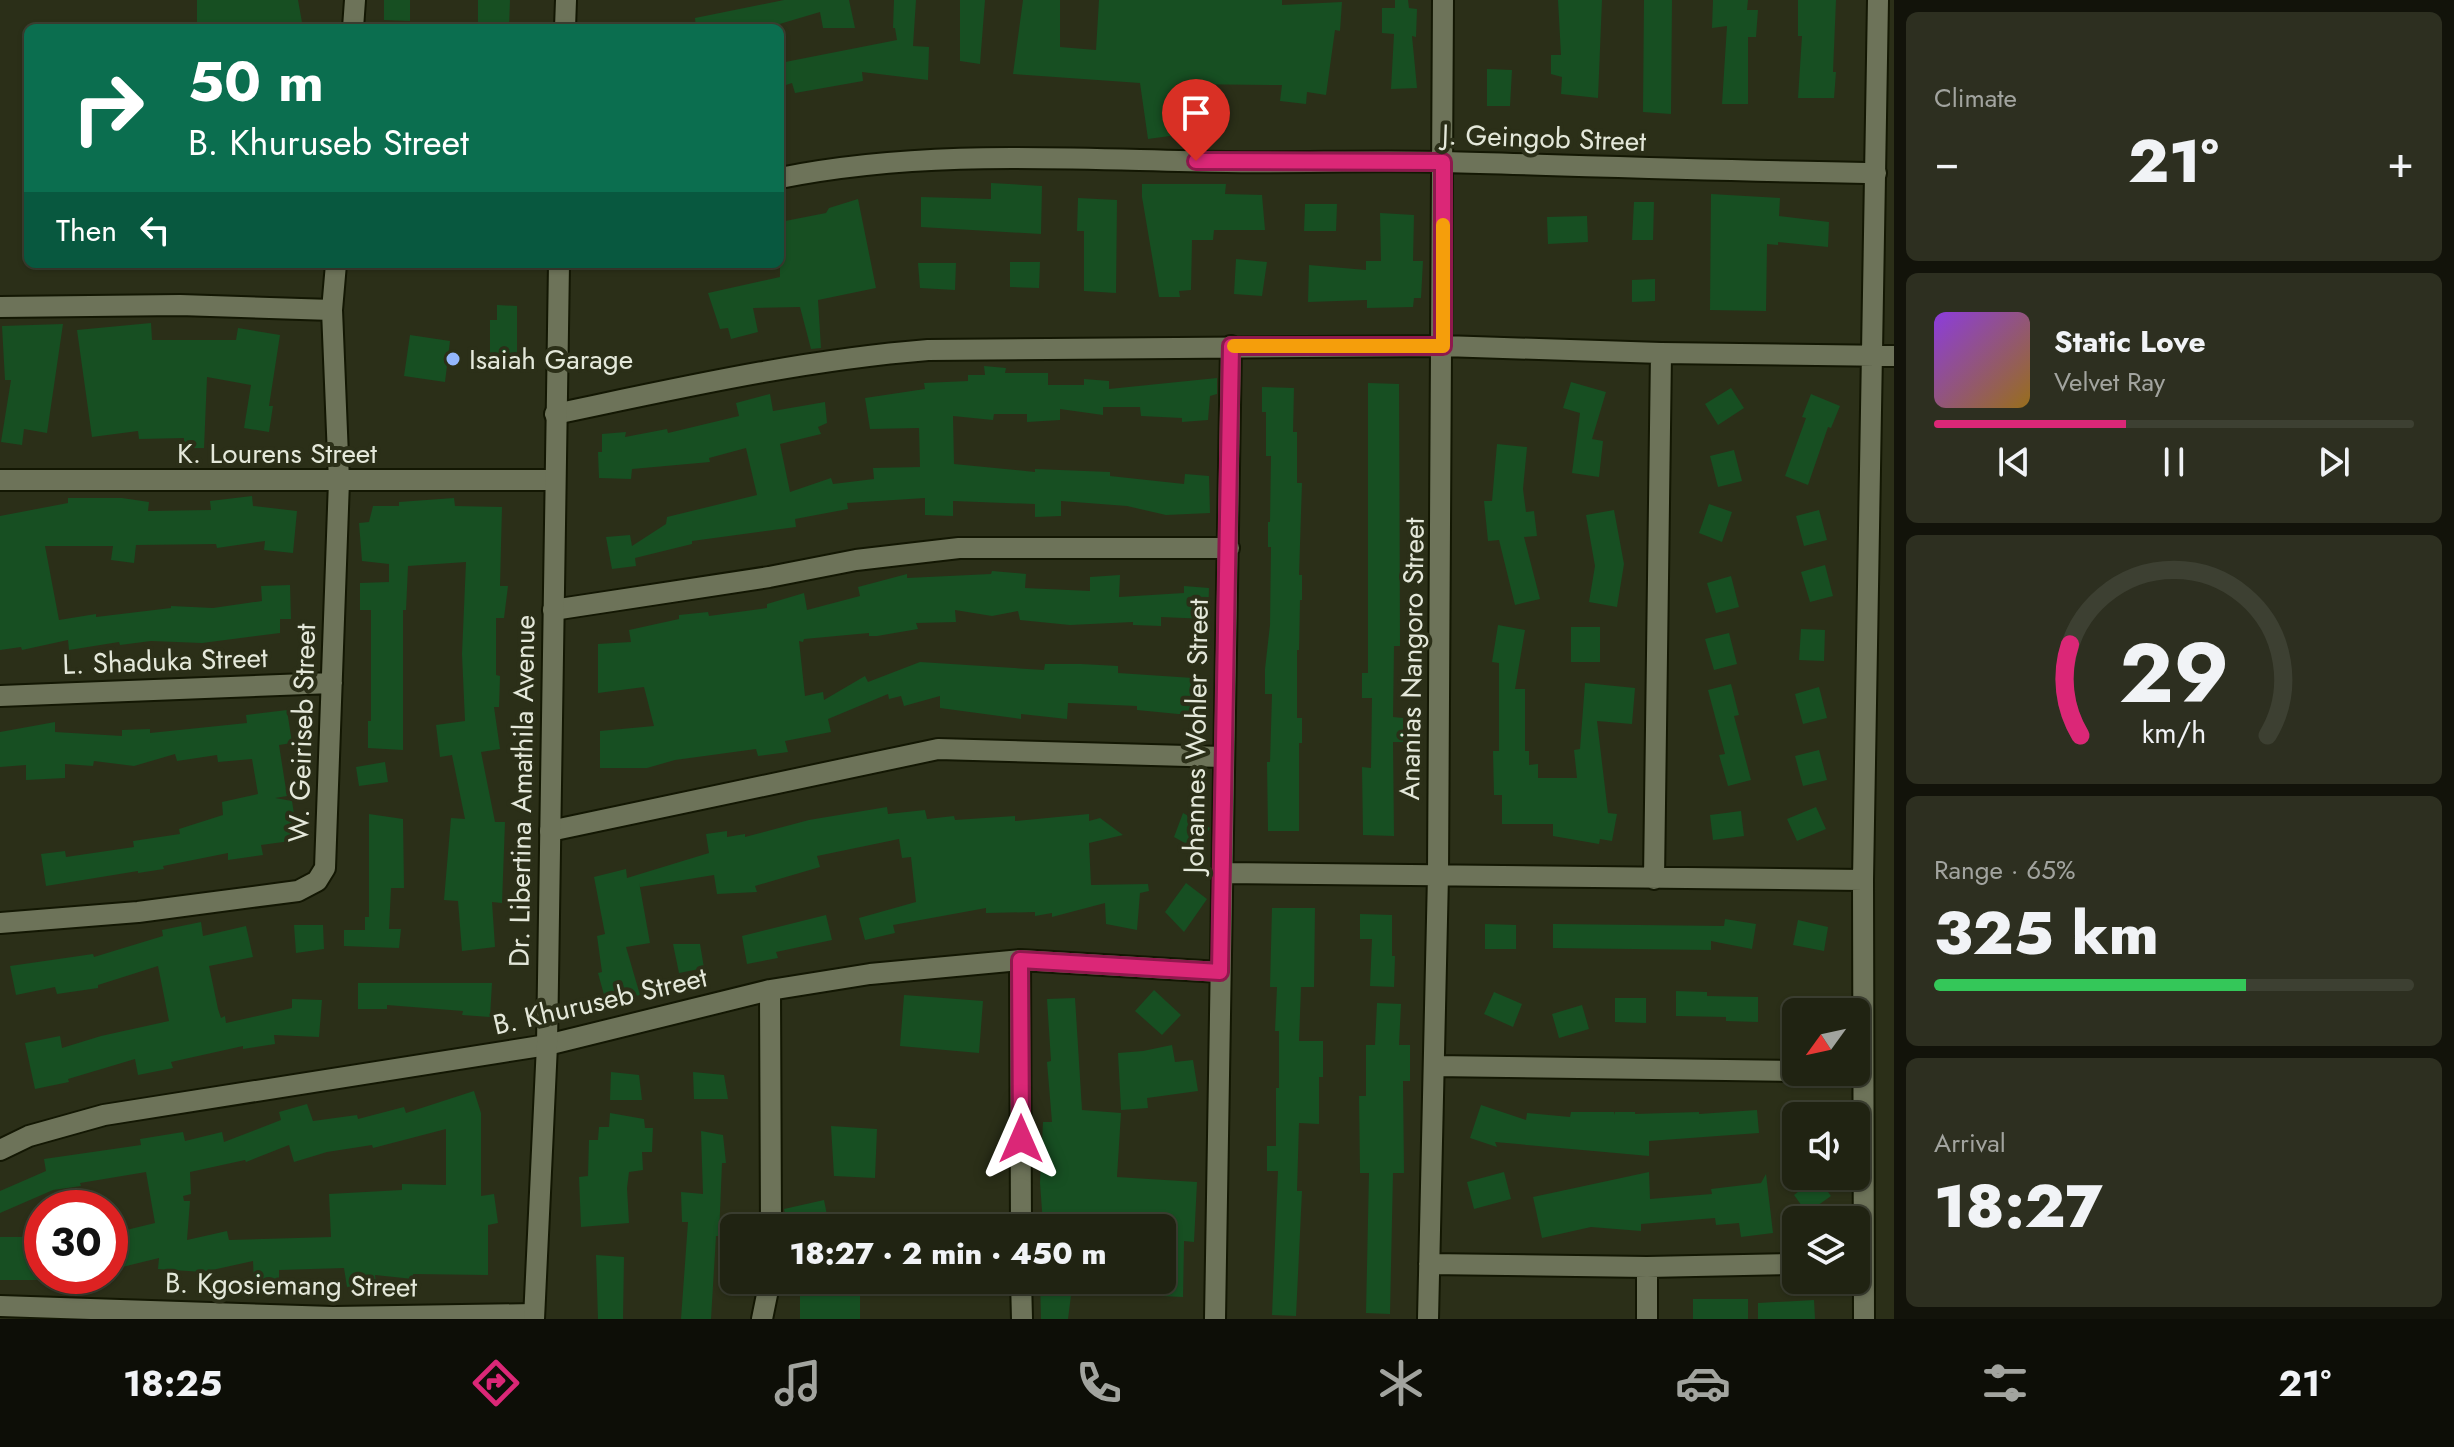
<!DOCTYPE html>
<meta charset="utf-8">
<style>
:root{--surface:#202312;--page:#2d2f20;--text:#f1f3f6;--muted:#a2a49f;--line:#3d4032;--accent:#db2777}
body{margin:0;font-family:Jost,sans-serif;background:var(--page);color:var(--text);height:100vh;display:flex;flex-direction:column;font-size:30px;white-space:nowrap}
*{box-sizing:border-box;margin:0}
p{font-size:26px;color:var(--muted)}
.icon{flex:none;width:44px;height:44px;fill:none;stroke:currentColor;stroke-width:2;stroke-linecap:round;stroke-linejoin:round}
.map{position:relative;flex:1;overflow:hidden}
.side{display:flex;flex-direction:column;gap:12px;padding:12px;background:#12130a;width:560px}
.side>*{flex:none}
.hud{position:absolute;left:24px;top:24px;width:760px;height:244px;border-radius:12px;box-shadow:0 2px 6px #0004,0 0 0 2px var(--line);background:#0b6e4f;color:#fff;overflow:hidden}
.needle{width:52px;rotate:237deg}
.fabs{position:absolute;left:1782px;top:998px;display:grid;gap:16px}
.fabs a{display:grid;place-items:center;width:88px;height:88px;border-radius:12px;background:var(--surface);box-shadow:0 2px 6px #0004,0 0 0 2px var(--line);font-size:40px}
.speed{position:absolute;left:24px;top:1190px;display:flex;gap:16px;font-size:40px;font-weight:700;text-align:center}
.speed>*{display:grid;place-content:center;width:104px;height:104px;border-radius:50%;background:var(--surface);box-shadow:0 2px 6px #0004,0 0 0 2px var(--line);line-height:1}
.speed .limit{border:12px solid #d22;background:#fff;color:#111}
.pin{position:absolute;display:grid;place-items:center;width:68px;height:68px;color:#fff;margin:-82px -34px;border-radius:50% 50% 50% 0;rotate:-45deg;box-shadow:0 0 8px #0007}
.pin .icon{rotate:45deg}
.me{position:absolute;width:88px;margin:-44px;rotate:0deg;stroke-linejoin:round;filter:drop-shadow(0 0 6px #0008)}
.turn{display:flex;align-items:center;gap:28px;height:168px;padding:0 32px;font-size:36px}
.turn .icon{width:104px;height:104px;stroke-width:2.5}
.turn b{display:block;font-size:56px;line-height:68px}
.then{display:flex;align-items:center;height:76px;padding:0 32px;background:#0003;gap:16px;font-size:30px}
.big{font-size:60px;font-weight:800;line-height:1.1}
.side .card{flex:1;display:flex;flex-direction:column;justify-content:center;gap:12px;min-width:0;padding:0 28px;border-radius:12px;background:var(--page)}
.side .dial{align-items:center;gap:0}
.dial svg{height:208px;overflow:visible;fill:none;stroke:var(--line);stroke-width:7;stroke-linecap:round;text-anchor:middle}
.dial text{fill:var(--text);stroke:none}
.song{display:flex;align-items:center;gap:24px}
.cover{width:96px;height:96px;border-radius:12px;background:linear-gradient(135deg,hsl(270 70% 55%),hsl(40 70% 35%))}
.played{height:8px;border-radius:4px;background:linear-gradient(90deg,var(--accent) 40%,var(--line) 40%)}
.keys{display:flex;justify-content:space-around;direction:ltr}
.heat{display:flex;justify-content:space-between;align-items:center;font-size:44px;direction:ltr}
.charge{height:12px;border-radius:6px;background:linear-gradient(90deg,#34c759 65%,var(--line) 0)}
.trip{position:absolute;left:720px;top:1214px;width:456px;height:80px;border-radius:12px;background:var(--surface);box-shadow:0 2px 6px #0004,0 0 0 2px var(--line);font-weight:800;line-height:80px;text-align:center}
.dock{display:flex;height:128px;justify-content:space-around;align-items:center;background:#0d0e07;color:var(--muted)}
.dock .icon{width:56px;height:56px}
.dock .active{color:var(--accent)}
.dock b{font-size:36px;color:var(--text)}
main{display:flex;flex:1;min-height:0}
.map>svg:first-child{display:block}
</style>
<main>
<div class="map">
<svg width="1894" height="1319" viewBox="0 0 1894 1319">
<rect width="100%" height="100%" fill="#2b2f18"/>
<!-- building -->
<path fill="#174f22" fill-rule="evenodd" d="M197,0H298L303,28H197Z
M384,0H410V21L384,20Z
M478,0H510L509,28H478Z
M784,0H849L855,28H823L820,12L766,28H696L695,18Z
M894,0H916L913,46L929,47L928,80L862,72L863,81L795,93L792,83L780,87V63L897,40L895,28H893Z
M960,0H985L980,64L960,61Z
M1023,0H1060V47L1096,50L1099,0H1282V5L1342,2L1340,31L1335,30L1326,95L1307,92L1306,104L1280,101L1282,85L1176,84L1184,134L1148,139L1140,83L1013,74Z
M1395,0H1408L1409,8L1417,9L1416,37L1412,36L1417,88L1391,89L1394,34L1382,33V8H1395Z
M1558,0H1602L1598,98L1561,94L1562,77L1551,74V55H1561Z
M1644,0H1672L1671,114L1643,112Z
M1713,0H1748L1747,10H1758L1756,37H1748V104H1722L1727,26L1712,28Z
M1798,0H1836L1833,72H1836L1834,98H1798L1802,36H1798Z
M1487,69L1512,70L1510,106H1487Z
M991,183L1042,186L1041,234L921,227V197L991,199Z
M1142,184H1226L1225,194L1262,195L1265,230H1214L1213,240H1192L1191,290L1179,291L1180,297H1159L1142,197Z
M1711,194L1780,198L1779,216L1829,222L1828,247L1778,242V245L1767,244L1766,311L1710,310Z
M1078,198L1117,200L1116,293L1084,291V231H1077Z
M858,199L876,288L818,300L821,348L811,349L800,307L753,308L758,332L731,339L728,328L720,329L708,293L780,277V222L826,213L829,208Z
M1634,202H1654L1653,240H1632Z
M1305,204H1337L1336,231H1304Z
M1380,213L1414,215L1413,261H1423L1421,298H1414L1413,307L1367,308V300L1308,302L1309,265L1366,270V261H1381Z
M1587,216L1588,242L1548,244L1547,217Z
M1236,259L1267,262L1262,296L1234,294Z
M1010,262H1040L1039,288L1010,287Z
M918,263H956L955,290L920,288Z
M1655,279V301L1632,302V280Z
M497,305L517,306V354H490V320H497Z
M151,323L152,340H236L238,328L280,335L269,406H273L269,432L244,428L251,385L207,377L204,448H184V438L139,439L138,431L92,437L77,330Z
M63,324L47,433L24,429L22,445L1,442L11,380H5L2,326Z
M410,335L450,341L445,382L404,376Z
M984,366L1006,368L1005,373H1048V385H1084V379L1109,381V389L1217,378V394L1210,396L1208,420L1182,422V418L1141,416L1140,407H1103V415L1060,409V420L1027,422V414H994L993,420L953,416L954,464L1035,472V469L1110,472V476L1184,484L1185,474L1209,476L1210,513L1166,515L1127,506L1061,501V516L1035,517V504L953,501V516L925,515V498L847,503L848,509L795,519L796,527L692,541V544L635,558L636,566L612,569L606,537L630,535L632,546L666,524L667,517L757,495L746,448L709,458L710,462L632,469L631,479L599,478L598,452H602V434L626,432L625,437L667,429L668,433L739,416L736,403L770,394L773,411L825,402L827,423L818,427L821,434L780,444L790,492L831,478L833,484L874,479L873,468L920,467L919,428L870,429L865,398L925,389L924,383L968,381V375H985Z
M1571,382L1606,392L1592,439L1603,441L1599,477L1572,473L1580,413L1563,408Z
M1368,383L1399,384L1400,646H1394L1393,717L1403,718V742H1393L1394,836L1363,835L1362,767L1371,768L1372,698H1362V673H1368Z
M1262,387L1294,388L1293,432H1297V483H1302L1299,575H1302V600H1300L1299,650H1297V718H1302V743H1299V831H1268L1267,762H1270L1272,694H1265V669L1270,625L1271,547H1268V522H1270L1271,456H1266V412H1262Z
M1731,388L1744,408L1718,425L1705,404Z
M1811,394L1840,406L1831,428L1828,427L1808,485L1785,476L1806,418L1802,417Z
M1497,444L1527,447L1523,489L1526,512L1534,511L1537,536L1524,537L1540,599L1515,605L1499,540L1488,541L1484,501H1492Z
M1734,450L1742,481L1718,487L1710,456Z
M252,496L253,506L297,511L293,553L264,550L265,541L217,548L216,544L136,545L134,563L111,560L113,546H45L59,620L96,614V617L171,608V606L213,608L262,601L261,586L290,585L291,619H280V633L202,643L151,641L120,645L119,642L69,650L68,640L22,650L21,647L0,650V516L68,503V498H122L149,502L148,511L211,510L210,501Z
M454,498L455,506L502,507L500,586H508L504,618H496V675L500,676L499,707H494L500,749L481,752L495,822H505L502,903L492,902L495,947L462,951L458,901L444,900L451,818L465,819L452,755L440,757L436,725L465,721L462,654L466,562L408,566L406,610H403V750L368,748V721H371V610H360V583L389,582V564L362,561L359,523L369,522L373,506H399V502Z
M1709,504L1732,512L1722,542L1699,533Z
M1614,510L1624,564L1617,607L1589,602L1595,566L1586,515Z
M1819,510L1827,540L1804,546L1796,516Z
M1825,565L1833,596L1810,602L1801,572Z
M992,571L1026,574L1025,588L1090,591V577L1120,575L1119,597L1184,593V586L1209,588L1208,619L1161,617V626L1133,625V622L1070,625L1020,620L1018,611L992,616L955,610L956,622L916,623L918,629L877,636H869V633L804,639L803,642L799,641L805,696L823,692L824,700L865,676L868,682L920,662L1044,670L1045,664H1081L1118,666V673L1208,679V714H1178L1137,710V706L1068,703L1067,719L1021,714V719L940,708V696L904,706L901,696L889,699L888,694L828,719L831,732L785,741L788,752L758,756L756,749L675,760L647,768H600V731L654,726L644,687L598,693V644L631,642L629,630L679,619V615L708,612L709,616L767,608V604L804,593L807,610L860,596L858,587L907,574V578L991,574Z
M1731,576L1739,607L1716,613L1707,583Z
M1498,625L1525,630L1515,689H1525V751H1529V765L1538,764V778H1577L1574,750L1580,749L1585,683L1635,688L1632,724L1597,721L1608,813L1617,814L1612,841L1600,839L1599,844L1553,836V824H1502V795H1494L1493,751H1499V663L1492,662Z
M1571,627H1600V662H1571Z
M1801,629L1825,630L1824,661L1799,660Z
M1729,633L1737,664L1714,670L1705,639Z
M1731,684L1739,715L1734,716L1751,780L1728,786L1719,755L1725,754L1708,690Z
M1819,687L1827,718L1803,724L1795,694Z
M287,710L292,743L279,745L287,796L275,798L292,801L298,840L261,845L263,855L228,860V853L163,866L164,869L138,873V871L46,886L41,854L65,851L66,857L134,847L133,841L180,834L179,829L223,815L222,802L258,794L252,759L218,762L217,755L177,761L175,754L134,766L94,761L93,766L65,764V778L26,780V765L0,767V732L55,722V732L122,736V730L150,729V733L247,723L246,715Z
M1819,750L1827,780L1803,786L1795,756Z
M385,762L388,782L359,786L356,767Z
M887,807L888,814L925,810L927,819L954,816L955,820L1015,816V821L1089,814V821L1100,818L1123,835L1089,843L1091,885L1148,884L1149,891L1140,893L1137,930L1106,924L1105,903L1052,917V913L1035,916V912L986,913V908L893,925L895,933L865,940L859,918L916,902L911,857L902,858L899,839L817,856L820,867L755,886L757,892L717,894L714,875L640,887L639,882L650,943L626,947L640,995L606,1002L598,973L602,972L597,936L605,934L594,877L626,869L627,878L709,853L706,834L727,831V837L745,834V837L809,820Z
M1816,807L1826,829L1797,841L1787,819Z
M1741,811L1744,836L1713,840L1710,815Z
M1183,813L1210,828L1200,847H1192L1174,837Z
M369,814L403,819L404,888H391L389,929H401L399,948L344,946V930H365V917H369Z
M1186,883L1207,899L1184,932L1165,912Z
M1272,908H1315L1314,987H1301L1299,1041H1323V1077H1319V1124L1299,1123L1297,1191H1302L1296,1316L1272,1315L1278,1171H1267V1146H1276V1088H1279V1031H1275L1277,987H1270Z
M1360,914L1392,915V956H1395L1394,987L1370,986L1372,939H1360Z
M826,915L832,940L776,952L778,958L747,964L742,936Z
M1725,919L1756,924L1752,949L1711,941V950L1553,948V924L1724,926Z
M1798,920L1828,927L1824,951L1793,945Z
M201,922L203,936L246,926L253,957L209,966L218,1009L221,1018L225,1016L226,1023L292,1008V999L322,1000L319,1037L274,1035L275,1044L243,1049V1046L171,1062L173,1068L138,1075L135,1059L68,1079L69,1082L35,1089L25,1043L60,1036L62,1048L101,1036L169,1021L158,966L98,985V988L57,994L55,987L16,995L10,966L93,954L94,957L163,936L162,930Z
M1485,924L1516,925V949H1485Z
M294,925H323L324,949L296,953Z
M673,944H700L704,968L679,973Z
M358,983H492L490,1017L462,1015L463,1011L387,1005V1009H358Z
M1154,990L1181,1015L1162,1035L1135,1011Z
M1676,991L1707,992V996L1758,997V1022L1726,1021V1017L1676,1016Z
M1494,992L1522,1004L1513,1027L1484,1014Z
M904,995L983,1001L979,1053L900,1046Z
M1075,998L1082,1110L1121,1113L1117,1177L1197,1182L1194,1242L1184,1241L1183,1297L1162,1296V1228H1094V1220L1043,1224L1040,1183L1043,1122H1052L1047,1062L1051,1061L1047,999Z
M1615,998H1646V1023L1615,1022Z
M1377,1003L1401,1004L1399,1045H1410V1081H1403L1404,1173H1393L1390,1314L1366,1313L1369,1173H1360L1359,1096H1366V1045H1375Z
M1582,1005L1589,1029L1559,1038L1552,1014Z
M1172,1045L1175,1062L1193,1060L1198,1091L1147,1098L1148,1108L1121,1110L1118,1053L1143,1051Z
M611,1072L639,1075L642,1100H610Z
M693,1072L724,1075L728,1099H694Z
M474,1091L481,1113V1196L494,1194L498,1223L488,1225V1275L413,1274V1279L375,1275L376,1283L347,1287L344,1268L279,1270V1282L254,1283L253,1261L203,1272L158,1269L159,1258L114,1269L110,1255V1234L155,1223L146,1172L80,1183L81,1186L53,1190L0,1213V1191L46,1171L44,1159L141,1145L140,1139L183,1132L185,1141L222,1132L224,1142L281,1120L279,1112L307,1104L313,1121L357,1115L358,1119L404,1107L406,1113ZM446,1129V1185L402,1184V1190L329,1194L331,1237L229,1240L227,1231L187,1240L190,1201H184L183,1196L191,1194L190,1172L245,1160L246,1162L289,1145L294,1162L327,1152L372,1145L373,1148Z
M1481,1105L1526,1120L1527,1113L1570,1117L1571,1112H1614L1615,1115V1112H1635V1114L1699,1112V1114L1757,1110L1759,1133L1649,1141V1156L1495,1142L1497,1147L1470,1138Z
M610,1113L644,1119L645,1128H653L652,1152H642L643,1170L629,1172L627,1188L629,1223L581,1227L579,1177L588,1176L589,1140H598L599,1127H609Z
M831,1126L877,1129L875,1178L834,1176Z
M701,1131L723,1135L726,1163H722L719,1236H716L711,1319H681L688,1222H682L681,1192L703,1194Z
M1504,1172L1511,1199L1474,1209L1467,1182Z
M1649,1172L1650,1199L1712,1194L1711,1189L1761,1183L1766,1174L1773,1233L1741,1237L1739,1223L1716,1225L1715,1218L1641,1224V1231L1591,1227L1542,1238L1533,1197Z
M1817,1177L1831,1196L1807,1213L1794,1195Z
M824,1200L829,1225L788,1228L784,1209Z
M0,1237H42V1280H0Z
M596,1255L624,1257L623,1319H598Z
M800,1280H860V1319H800Z
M1040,1280H1073L1068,1319H1041Z
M1693,1299H1748V1319H1693Z
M1814,1300L1815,1319H1758V1303Z"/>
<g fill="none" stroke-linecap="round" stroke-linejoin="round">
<defs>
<path id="minor" d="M353,28L355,0
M780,178C930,148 1076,160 1227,162C1300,163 1373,160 1445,162C1589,166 1732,171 1876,173
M0,307L180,305L332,310
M555,414C679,388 802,360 928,350L1443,346L1661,353L1894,356
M0,480H554
M553,610L769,577L856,560L959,548H1229
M0,696L332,683
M550,831L938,749L1223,757
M1221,873L1863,880
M1654,879L1661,353
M0,923L138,912L298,891L317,881L325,868L339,481L332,310L336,264
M1020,960L1021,1228
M770,990L771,1228
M1434,1066L1796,1071
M0,1150L29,1136L104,1115L547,1045L770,990L870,974L1020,960L1220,972
M1429,1264L1647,1267L1796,1264
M1647,1267V1319
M1021,1280L1022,1319
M0,1306L333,1317L534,1314
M762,1319L770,1280
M1215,1319L1231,346
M1428,1319L1438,875L1443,0
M1864,1319L1863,880L1878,0"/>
<path id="tertiary" d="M565,28L566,0
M534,1319L547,1045L559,264"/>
</defs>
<!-- minor casing -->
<use href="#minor" stroke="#131703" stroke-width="24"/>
<!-- tertiary casing -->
<use href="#tertiary" stroke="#131703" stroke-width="24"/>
<!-- minor -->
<use href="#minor" stroke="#6d7359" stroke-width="20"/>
<!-- tertiary -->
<use href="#tertiary" stroke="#6d7359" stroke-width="20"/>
</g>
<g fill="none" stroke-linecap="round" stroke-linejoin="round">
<defs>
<path id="route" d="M1021,1139L1020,960L1220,972L1231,346H1443V162L1196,161"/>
</defs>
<!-- route casing -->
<use href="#route" stroke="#8e194d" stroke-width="20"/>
<!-- route -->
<use href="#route" stroke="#db2777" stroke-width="14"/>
<!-- slow -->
<path stroke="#f59e0b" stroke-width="14" d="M1234,346H1443V225"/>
</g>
<!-- markers -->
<circle fill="#94b7fd" stroke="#2b2f18" stroke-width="3" cx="453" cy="359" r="8"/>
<g text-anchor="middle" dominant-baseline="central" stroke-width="8" stroke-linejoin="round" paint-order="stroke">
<!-- street labels -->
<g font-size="28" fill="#e4e8da" stroke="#2b2f18">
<text transform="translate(1544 138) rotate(2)">J. Geingob Street</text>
<text x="277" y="453">K. Lourens Street</text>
<text transform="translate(1412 659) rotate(-89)">Ananias Nangoro Street</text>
<text transform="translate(165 661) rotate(-2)">L. Shaduka Street</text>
<text transform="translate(302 733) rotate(-88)">W. Geiriseb Street</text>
<text transform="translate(1196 736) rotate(-89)">Johannes Wohler Street</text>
<text transform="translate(522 791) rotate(-89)">Dr. Libertina Amathila Avenue</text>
<text transform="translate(600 1001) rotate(-13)">B. Khuruseb Street</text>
<text transform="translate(291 1285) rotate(1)">B. Kgosiemang Street</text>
</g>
<!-- poi labels -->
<g font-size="28" fill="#e4e8da" stroke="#2b2f18" text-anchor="start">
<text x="469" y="359">Isaiah Garage</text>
</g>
</g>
</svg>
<div class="fabs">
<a><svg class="needle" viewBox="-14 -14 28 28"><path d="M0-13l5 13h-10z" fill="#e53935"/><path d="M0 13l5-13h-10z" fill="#a2a49f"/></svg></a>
<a><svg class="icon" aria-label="sound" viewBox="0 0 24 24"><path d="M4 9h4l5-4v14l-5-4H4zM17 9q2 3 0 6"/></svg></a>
<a><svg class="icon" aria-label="layers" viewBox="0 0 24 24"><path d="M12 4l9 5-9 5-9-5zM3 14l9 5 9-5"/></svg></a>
</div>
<div class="speed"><div class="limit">30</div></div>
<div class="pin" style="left:1196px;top:161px;background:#d93025"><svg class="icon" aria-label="arrive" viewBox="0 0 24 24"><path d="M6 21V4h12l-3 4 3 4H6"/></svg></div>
<svg class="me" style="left:1021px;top:1139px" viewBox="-20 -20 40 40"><path d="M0-17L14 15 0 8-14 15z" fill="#db2777" stroke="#fff" stroke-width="4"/></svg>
<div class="trip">18:27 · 2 min · 450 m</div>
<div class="hud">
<div class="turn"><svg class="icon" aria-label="right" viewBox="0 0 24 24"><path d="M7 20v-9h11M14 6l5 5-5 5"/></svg><div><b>50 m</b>B. Khuruseb Street</div></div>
<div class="then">Then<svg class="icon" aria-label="left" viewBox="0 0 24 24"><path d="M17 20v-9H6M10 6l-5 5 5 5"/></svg></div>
</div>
</div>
<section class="side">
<div class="card"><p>Climate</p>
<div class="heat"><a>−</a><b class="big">21°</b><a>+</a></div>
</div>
<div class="card">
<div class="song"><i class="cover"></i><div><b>Static Love</b><p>Velvet Ray</p></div></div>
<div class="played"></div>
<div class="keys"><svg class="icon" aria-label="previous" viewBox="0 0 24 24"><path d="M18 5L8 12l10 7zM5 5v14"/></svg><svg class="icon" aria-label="pause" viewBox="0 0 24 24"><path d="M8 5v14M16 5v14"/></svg><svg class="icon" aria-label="next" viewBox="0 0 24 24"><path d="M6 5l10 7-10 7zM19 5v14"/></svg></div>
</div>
<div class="card dial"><svg viewBox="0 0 100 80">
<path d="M14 69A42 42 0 1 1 86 69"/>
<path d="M14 69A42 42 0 0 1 10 34" stroke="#db2777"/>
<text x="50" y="56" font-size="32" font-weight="700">29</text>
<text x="50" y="72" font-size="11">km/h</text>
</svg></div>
<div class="card"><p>Range · 65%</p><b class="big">325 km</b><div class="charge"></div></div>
<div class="card"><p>Arrival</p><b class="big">18:27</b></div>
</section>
</main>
<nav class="dock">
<b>18:25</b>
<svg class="icon active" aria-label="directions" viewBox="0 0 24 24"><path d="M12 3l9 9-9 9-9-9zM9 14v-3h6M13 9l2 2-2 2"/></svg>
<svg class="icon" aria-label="music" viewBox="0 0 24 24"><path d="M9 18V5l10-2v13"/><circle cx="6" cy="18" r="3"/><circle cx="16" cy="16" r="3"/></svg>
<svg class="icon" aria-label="phone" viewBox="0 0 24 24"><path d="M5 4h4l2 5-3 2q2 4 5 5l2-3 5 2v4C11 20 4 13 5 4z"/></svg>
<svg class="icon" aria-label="climate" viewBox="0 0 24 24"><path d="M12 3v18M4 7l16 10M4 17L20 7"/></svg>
<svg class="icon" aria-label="car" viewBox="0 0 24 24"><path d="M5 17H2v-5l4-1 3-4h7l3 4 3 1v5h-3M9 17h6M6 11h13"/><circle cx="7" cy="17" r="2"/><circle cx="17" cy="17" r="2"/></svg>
<svg class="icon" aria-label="filters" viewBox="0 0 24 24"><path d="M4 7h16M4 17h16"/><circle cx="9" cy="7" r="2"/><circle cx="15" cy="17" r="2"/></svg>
<b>21°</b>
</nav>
